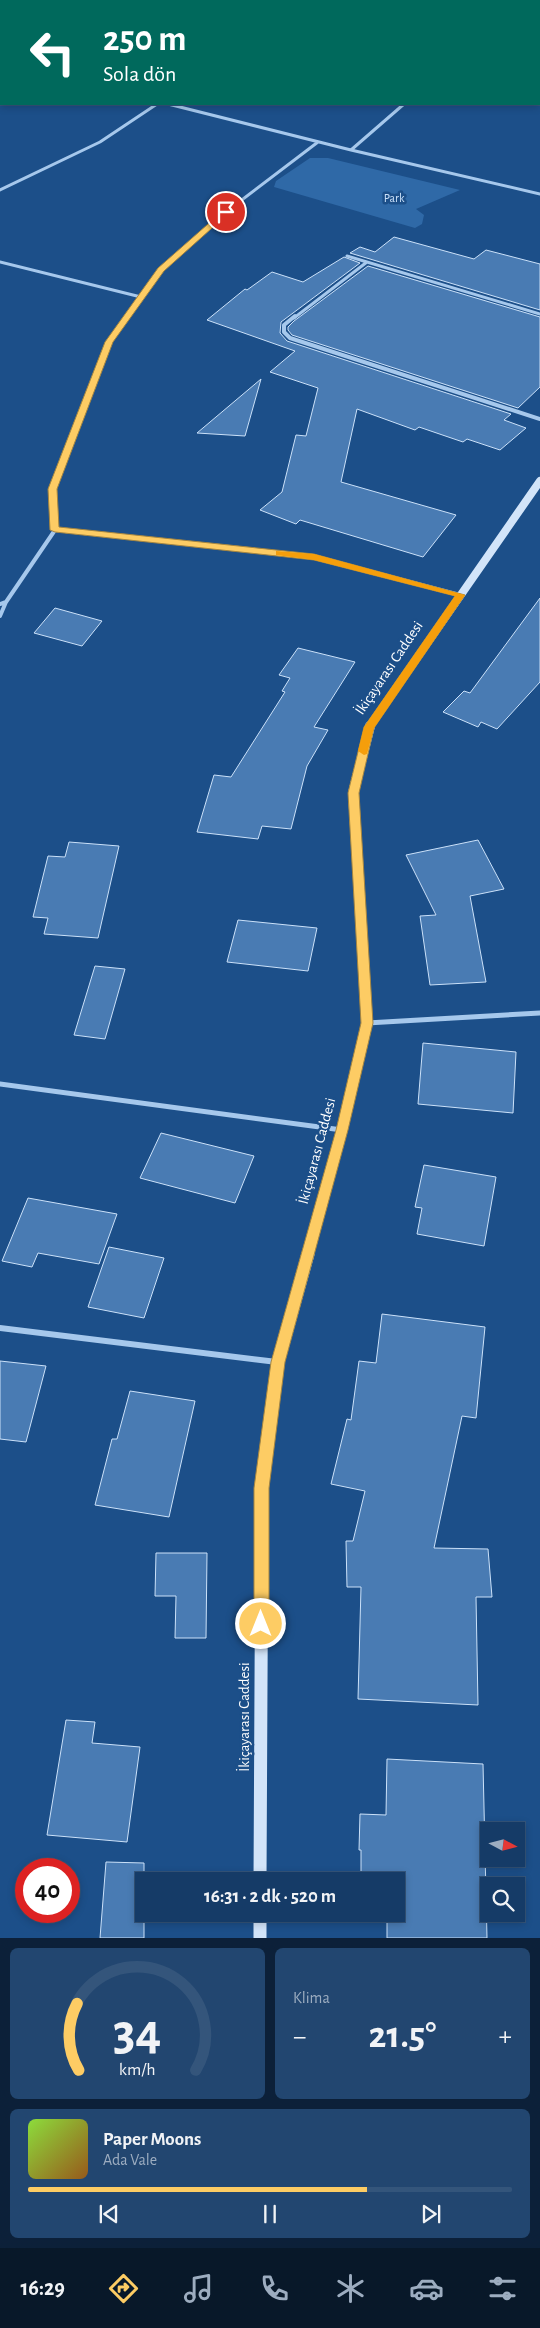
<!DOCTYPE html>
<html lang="tr">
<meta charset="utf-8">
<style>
:root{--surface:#153b67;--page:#224670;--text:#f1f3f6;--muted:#9dadc0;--line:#34557b;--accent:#fdcc64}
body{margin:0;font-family:"Alegreya Sans",sans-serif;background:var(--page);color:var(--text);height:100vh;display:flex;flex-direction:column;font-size:19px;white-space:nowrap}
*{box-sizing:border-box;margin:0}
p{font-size:16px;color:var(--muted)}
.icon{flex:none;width:28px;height:28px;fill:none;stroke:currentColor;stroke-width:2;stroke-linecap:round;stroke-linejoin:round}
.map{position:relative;height:1938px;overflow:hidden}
.sheet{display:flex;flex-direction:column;gap:10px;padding:10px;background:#0c2039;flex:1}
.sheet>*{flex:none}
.hud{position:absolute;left:0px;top:0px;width:540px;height:105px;box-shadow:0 2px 8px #0003,0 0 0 1px var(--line);background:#00695c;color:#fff;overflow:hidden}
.needle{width:32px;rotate:97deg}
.fabs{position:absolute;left:480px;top:1822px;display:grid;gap:10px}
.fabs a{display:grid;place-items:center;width:45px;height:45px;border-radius:0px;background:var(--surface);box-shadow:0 2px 8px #0003,0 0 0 1px var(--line);font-size:25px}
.speed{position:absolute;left:15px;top:1858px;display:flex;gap:10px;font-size:25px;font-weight:700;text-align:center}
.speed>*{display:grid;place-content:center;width:65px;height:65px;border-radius:50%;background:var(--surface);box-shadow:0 2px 8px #0003,0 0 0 1px var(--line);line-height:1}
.speed .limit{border:8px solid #d22;background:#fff;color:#111}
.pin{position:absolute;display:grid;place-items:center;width:42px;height:42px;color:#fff;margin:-21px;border:2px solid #fff;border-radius:50%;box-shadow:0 1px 5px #0007}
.me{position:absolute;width:55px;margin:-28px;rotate:0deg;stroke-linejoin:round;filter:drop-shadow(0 0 4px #0008)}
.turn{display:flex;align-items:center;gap:18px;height:105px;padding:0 20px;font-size:22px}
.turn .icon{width:65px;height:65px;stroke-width:2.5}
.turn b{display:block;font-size:35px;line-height:42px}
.big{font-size:38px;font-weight:600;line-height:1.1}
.sheet .widget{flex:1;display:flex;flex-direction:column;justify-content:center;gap:8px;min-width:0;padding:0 18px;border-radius:8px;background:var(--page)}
.sheet .dial{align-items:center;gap:0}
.dial svg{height:130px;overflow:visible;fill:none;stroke:var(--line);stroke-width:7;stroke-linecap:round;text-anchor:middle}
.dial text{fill:var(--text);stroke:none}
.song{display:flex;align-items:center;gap:15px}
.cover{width:60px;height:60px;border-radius:8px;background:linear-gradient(135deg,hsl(90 70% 55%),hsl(30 70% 35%))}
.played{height:5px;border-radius:2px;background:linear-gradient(90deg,var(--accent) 70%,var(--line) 70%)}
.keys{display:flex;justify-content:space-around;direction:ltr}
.heat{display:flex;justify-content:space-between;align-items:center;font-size:28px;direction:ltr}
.sheet .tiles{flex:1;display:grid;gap:10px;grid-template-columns:1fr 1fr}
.widget:last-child{grid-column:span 2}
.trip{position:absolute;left:135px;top:1872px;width:270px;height:50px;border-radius:0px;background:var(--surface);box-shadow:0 2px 8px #0003,0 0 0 1px var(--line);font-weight:600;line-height:50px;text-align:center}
.dock{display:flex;height:80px;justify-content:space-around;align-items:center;background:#081829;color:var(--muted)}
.dock .icon{width:35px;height:35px}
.dock .on{color:var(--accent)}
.dock b{font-size:22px;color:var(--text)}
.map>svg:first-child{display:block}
</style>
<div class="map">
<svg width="540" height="1938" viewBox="0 0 540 1938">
<rect width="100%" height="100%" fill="#1c4f89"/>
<!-- green -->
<path fill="#2f69a7" d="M310,158H328L460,190L416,209L424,215L422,224L415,228L274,187L276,181Z"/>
<!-- building -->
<path fill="#497bb3" stroke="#cbe1f9" d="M394,237L474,259L486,250L540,264V310L350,253L360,247L375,252Z
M344,257L360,263L281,322L280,333L287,341L511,414L504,420L526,428L500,450L467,439L463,442L419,427L415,430L357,409L341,482L456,515L423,557L300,520L296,524L260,510L282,492L296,435L306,436L318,388L270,372L295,351L207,320L245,289L247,290L272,272L303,282Z
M368,266L540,317V387L518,408L292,335L288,330V327L294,321Z
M261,379L245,436L197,433Z
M540,598V682L497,729L481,722L478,727L443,712L464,691L470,693Z
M55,608L102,621L82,646L34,633Z
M298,648L355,662L314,727L328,730L307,766L291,829L262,826L258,839L197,832L214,775L231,777L285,692L282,691L290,678L279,675Z
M478,840L504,889L470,896L486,982L430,985L420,916L436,915L406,855Z
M69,842L119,846L98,938L44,934L48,918L33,917L48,856L65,857Z
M238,920L317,928L308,971L227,962Z
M95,966L125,969L105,1039L74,1035Z
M423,1043L516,1052L513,1113L418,1104Z
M161,1133L254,1156L235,1203L140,1178Z
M424,1165L496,1177L484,1246L417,1234L422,1208L415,1207Z
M28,1198L117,1214L99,1264L38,1253L32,1267L2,1261Z
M109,1247L164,1258L144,1318L88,1307Z
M382,1314L485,1327L476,1418L462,1416L434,1548L488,1549L492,1597H476L478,1705L358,1699L361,1587H347L346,1541H353L365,1491L331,1484L347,1419L351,1420L359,1361L376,1363Z
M0,1361L46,1366L26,1442L0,1439Z
M130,1391L195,1401L169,1517L95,1505L112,1439H117Z
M156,1553H207L206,1638H175L176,1596H155Z
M66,1720L95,1722L92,1743L140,1747L127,1842L47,1835Z
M387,1759L483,1764L487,1938H387V1914H396V1881H361V1850H359L360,1814L386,1815Z
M106,1862L144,1863V1938H100Z"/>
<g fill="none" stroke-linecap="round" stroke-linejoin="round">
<!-- street-far3 -->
<path stroke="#a6c8ec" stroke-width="3" d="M69,0L80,1
M168,104L351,150L540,194
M351,150L404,104
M0,190L100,142L157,104
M347,256L540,314
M0,262L141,297
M127,318L161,270L226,212L318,142
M294,318L367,262"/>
<!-- street-far2 -->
<path stroke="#a6c8ec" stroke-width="4" d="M295,316L284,325V332L290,338L540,419
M55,530L314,557L460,595
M0,604L6,602L55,530L52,489L109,342L128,316
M0,616L6,602"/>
<!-- street-far1 -->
<path stroke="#a6c8ec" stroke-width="5" d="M367,1023L540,1013
M0,1084L342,1130"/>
<!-- street -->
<path stroke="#a6c8ec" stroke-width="6" d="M0,1328L277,1362"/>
<!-- secondary-far2 -->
<path stroke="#d2e4f9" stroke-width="8" d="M369,727L540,481"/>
<!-- secondary-far1 -->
<path stroke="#d2e4f9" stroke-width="10" d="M307,1256L342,1130L367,1023L353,793L370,726"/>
<!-- secondary -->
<path stroke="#d2e4f9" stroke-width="13" d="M260,1881L262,1488L278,1362L308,1254
M260,1914V1938"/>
</g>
<!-- route -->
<path fill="#fdcc64" stroke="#a48541" d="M224,210L230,212L164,271L113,342L57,489L59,527L314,554L465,595L374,728L359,793L373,1023L348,1130L285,1362L269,1488V1624L267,1629L261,1631L256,1629L254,1624V1488L271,1362L336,1130L361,1023L348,793L364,727L455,596L314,560L55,532L50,530L48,489L105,342L158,268Z"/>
<!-- slow -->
<path fill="#f59e0b" d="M276,551L314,554L465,595L374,728L367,754L364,755L358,751L364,727L455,596L314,560L276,555Z"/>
<g text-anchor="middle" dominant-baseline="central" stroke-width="5" stroke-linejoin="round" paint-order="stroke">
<!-- far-park labels -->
<g font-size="12" fill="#cbe1f9" stroke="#1c4f89">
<text x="394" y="198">Park</text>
</g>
<!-- street labels -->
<g font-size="15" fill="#fff" stroke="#1c4f89">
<text transform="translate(389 668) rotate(-56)">İkiçayarası Caddesi</text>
<text transform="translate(317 1151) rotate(-75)">İkiçayarası Caddesi</text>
<text transform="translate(244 1717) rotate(-90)">İkiçayarası Caddesi</text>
</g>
</g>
</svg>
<div class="fabs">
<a><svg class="needle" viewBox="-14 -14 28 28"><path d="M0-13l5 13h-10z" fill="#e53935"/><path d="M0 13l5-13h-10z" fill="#9dadc0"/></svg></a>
<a><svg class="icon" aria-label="search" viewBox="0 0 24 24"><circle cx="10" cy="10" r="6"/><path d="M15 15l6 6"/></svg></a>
</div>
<div class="speed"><div class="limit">40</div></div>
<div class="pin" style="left:226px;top:212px;background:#d93025"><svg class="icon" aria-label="arrive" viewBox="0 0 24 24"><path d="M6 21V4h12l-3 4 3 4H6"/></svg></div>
<svg class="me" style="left:261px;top:1624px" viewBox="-20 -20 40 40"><circle r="17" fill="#fdcc64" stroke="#fff" stroke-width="3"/><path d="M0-11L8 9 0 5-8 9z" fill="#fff"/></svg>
<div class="trip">16:31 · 2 dk · 520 m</div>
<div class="hud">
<div class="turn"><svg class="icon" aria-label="left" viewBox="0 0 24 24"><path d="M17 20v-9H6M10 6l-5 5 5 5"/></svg><div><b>250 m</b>Sola dön</div></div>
</div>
</div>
<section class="sheet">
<div class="tiles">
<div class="widget dial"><svg viewBox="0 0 100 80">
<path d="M14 69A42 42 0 1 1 86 69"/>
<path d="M14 69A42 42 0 0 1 13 28" stroke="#fdcc64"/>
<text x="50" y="56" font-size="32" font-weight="700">34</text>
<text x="50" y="72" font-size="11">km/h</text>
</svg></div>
<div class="widget"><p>Klima</p>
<div class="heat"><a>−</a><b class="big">21.5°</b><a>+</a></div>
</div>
<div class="widget">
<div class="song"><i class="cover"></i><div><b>Paper Moons</b><p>Ada Vale</p></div></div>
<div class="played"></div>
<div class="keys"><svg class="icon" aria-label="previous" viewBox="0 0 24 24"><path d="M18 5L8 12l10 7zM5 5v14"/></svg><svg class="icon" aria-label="pause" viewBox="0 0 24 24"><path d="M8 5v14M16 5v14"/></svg><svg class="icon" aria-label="next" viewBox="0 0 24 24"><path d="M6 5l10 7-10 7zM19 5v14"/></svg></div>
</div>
</div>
</section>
<nav class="dock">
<b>16:29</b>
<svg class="icon on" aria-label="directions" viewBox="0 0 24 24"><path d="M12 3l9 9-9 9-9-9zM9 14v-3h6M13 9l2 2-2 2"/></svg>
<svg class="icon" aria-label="music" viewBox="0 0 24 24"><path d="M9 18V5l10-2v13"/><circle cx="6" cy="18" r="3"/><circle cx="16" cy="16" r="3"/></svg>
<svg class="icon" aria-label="phone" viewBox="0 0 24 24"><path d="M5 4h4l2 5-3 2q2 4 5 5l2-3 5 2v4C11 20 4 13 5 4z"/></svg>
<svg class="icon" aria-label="climate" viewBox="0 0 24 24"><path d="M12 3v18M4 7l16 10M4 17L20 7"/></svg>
<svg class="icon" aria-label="car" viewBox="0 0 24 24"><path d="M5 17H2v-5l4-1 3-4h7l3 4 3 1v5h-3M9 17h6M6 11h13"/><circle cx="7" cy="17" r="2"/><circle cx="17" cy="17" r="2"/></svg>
<svg class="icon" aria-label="filters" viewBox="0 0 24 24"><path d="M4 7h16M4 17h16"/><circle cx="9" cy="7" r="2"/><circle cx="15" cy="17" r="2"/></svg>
</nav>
